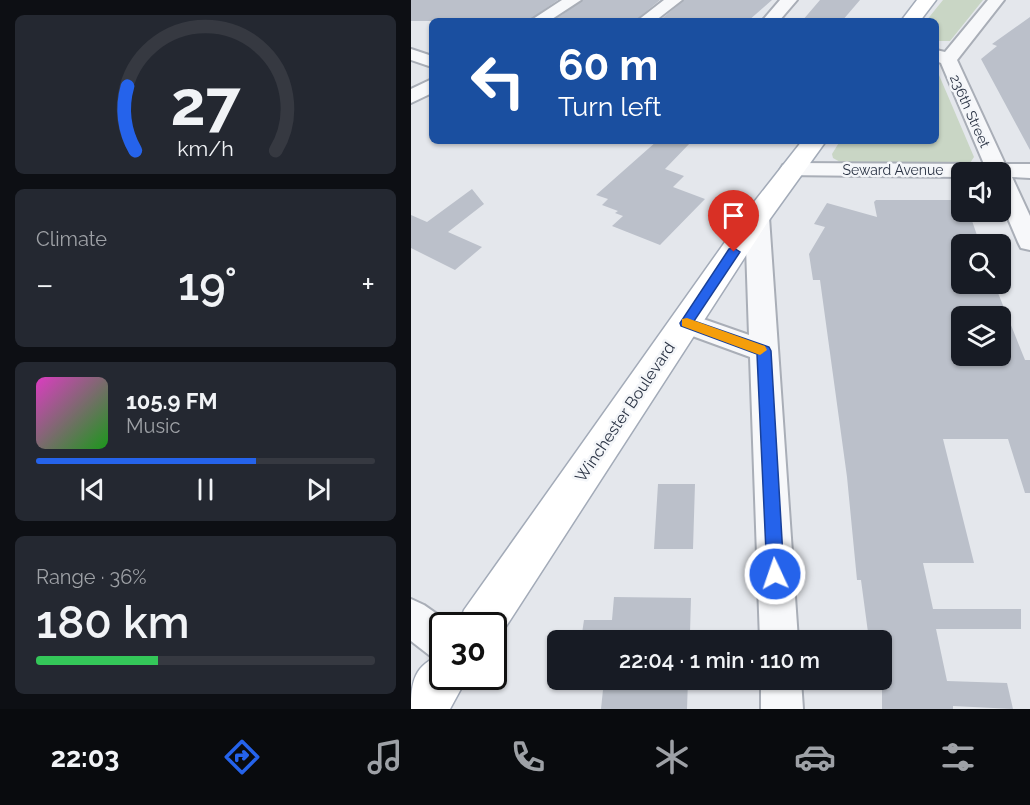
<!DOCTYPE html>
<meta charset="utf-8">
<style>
:root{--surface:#171b24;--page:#242831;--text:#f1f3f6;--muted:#9ea1a6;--line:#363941;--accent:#2563eb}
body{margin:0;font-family:Raleway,sans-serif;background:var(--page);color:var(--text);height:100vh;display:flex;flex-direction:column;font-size:22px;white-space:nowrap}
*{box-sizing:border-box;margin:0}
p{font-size:20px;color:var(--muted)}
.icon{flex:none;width:33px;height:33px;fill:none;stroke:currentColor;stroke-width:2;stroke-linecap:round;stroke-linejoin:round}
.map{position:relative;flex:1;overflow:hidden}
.drawer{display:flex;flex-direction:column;gap:15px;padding:15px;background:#0d0f14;width:411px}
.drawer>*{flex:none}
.top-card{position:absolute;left:18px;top:18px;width:510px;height:126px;border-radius:9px;box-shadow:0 2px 4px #0004;background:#1a4fa0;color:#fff;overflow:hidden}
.controls{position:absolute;left:540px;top:162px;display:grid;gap:12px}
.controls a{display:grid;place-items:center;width:60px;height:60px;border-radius:9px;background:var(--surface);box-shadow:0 2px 4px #0004;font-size:30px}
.speed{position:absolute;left:18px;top:612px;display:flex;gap:12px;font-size:30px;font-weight:700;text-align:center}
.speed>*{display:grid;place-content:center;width:78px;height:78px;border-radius:50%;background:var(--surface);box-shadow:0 2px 4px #0004;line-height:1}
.speed .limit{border:3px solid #111;border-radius:9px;background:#fff;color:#111}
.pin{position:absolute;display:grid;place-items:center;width:51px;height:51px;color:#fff;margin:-62px -26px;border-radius:50% 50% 50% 0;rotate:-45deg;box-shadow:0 0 6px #0007}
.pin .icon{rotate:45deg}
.me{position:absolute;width:66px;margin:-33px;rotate:357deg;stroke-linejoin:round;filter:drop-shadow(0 0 4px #0008)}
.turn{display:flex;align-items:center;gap:21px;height:126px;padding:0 30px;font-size:27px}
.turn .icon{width:78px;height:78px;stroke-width:2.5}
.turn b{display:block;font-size:42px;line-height:51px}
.big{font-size:45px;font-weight:600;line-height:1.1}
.drawer .tile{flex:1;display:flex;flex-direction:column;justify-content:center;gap:9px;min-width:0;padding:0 21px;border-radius:9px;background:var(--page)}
.drawer .dial{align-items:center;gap:0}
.dial svg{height:156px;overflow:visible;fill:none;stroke:var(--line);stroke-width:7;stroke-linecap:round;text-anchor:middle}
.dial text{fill:var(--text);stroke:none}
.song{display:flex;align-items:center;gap:18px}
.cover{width:72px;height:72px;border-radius:9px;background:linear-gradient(135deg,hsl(310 70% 55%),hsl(120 70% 35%))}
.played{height:6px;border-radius:3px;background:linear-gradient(90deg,var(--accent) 65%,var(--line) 65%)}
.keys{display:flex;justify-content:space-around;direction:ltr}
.heat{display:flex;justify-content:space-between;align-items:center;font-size:33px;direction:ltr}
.charge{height:9px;border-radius:4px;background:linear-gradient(90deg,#34c759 36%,var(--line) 0)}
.trip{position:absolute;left:136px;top:630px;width:345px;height:60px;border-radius:9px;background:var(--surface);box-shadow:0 2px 4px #0004;font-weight:600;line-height:60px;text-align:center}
.dock{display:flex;height:96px;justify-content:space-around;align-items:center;background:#090b0e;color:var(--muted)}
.dock .icon{width:42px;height:42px}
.dock .on{color:var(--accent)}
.dock b{font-size:27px;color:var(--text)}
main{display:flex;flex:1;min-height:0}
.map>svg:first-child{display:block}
</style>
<main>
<section class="drawer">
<div class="tile dial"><svg viewBox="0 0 100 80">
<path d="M14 69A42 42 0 1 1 86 69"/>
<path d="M14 69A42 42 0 0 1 10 36" stroke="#2563eb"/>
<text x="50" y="56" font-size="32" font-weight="700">27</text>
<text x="50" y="72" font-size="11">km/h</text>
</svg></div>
<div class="tile"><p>Climate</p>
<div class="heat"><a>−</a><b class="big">19°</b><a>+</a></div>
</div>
<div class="tile">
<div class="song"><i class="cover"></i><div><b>105.9 FM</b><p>Music</p></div></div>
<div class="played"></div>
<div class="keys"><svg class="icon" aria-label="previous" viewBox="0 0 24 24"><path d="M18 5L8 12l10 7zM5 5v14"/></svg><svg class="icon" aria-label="pause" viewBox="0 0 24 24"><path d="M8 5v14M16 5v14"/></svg><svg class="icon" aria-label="next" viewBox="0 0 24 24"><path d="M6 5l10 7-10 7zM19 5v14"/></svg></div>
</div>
<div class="tile"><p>Range · 36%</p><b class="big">180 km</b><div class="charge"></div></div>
</section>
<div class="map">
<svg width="619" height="709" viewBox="0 0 619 709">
<rect width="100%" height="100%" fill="#e4e7ec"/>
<!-- green -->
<path fill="#c9d6c5" d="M532,0H572L539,41H525V21H515Z
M525,68L563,157L559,163H431L422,158L421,154L429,141H525Z"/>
<!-- building -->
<path fill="#bbc0ca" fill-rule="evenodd" d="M0,0H147L117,21H0Z
M172,0H249L224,21H142Z
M273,0H361L337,21H248Z
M409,0H449L431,21H391Z
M619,17V150L570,59L586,46L581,44Z
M246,141H281L254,169L273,176L262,187L294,199L249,245L201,226L212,216L204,213L207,211L191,205L197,199L185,195Z
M61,189L73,204L37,232L71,247L44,270L0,248V215L16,222Z
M465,200H550V212H558L569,244H550V288H585L614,360H619V493H614L597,439H532L563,563H512L522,609H610V629H525L536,681L596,683L602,709L542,706V709H471V640H458L450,580H446L436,477L409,280H402L398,254L414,227L403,224L416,203L466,217L463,202ZM550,316H590V356H550Z
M247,484H284L282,549H243Z
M203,597L280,598L279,633H272L271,640H170L173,620H201Z
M193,680H277L276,709H190Z"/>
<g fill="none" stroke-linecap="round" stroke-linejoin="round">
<defs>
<path id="minor" d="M151,0H170L138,21H119Z
M253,0H271L244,21H226Z
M369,0H386L368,21H351Z
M577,0H593L546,60L594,164H619V178L601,177L619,216V250L610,248L607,242L590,202V172H550V177L372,175L369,170L372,165L380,163L573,164L530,63L525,61V50L534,52Z
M0,49L21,56V67L0,60Z
M21,79V93L0,103V89Z
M346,209L354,212L358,217L387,640H349L339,357L265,330L261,323L265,316L275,313L338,335L334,217L338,212Z
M0,599L13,605L43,626H32V660L18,655L0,641Z
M350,680H390L392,709H350Z"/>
<path id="major" d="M506,0H525L509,21H490Z
M391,141H415L356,223L85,642L82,643V626H47L53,610L336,211Z
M32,654V676H57L39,709H0C0,681 3,665 32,654Z"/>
</defs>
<!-- minor casing -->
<use href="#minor" stroke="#a9aeb7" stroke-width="4"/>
<!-- major casing -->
<use href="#major" stroke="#a3abb8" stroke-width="3"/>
<!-- minor -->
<use href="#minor" fill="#f7f8fa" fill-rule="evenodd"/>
<!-- major -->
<use href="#major" fill="#fff" fill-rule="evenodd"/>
</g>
<!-- route -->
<path fill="#2563eb" stroke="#184099" stroke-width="1.5" d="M323,248L329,252L283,321L358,347L360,351L373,574L371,580L364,582L358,580L356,574L346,354L270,326L269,323L318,249Z"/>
<!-- slow -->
<path fill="#f59e0b" d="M276,318L354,346L356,350L349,355L271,326V319Z"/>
<g text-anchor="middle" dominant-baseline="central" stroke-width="5" stroke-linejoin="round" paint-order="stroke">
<!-- far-street labels -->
<g font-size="14" fill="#2b3445" stroke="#f4f6f9">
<text transform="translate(559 111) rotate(66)">236th Street</text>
<text x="482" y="170">Seward Avenue</text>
</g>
<!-- street labels -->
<g font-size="16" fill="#2b3445" stroke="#f4f6f9">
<text transform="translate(214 412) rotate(-56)">Winchester Boulevard</text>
</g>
</g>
</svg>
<div class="controls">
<a><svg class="icon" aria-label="sound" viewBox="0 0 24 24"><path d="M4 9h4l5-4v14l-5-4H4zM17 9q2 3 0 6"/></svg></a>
<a><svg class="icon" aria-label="search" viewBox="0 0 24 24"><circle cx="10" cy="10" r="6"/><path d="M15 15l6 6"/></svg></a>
<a><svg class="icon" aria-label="layers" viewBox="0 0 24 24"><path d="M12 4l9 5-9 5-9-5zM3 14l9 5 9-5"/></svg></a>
</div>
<div class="speed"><div class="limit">30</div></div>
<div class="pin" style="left:323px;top:252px;background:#d93025"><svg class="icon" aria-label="arrive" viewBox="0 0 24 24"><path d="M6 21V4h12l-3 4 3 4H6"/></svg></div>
<svg class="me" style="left:364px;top:574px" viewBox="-20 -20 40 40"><circle r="17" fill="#2563eb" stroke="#fff" stroke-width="3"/><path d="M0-11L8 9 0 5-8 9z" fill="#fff"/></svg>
<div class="trip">22:04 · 1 min · 110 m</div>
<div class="top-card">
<div class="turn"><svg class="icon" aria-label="left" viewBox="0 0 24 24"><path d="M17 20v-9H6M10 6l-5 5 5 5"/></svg><div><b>60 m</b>Turn left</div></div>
</div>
</div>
</main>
<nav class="dock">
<b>22:03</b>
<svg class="icon on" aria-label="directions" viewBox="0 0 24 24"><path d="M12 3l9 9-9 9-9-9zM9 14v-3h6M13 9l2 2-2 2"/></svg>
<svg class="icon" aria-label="music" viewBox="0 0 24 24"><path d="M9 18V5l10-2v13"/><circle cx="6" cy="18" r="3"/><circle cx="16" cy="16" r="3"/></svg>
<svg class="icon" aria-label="phone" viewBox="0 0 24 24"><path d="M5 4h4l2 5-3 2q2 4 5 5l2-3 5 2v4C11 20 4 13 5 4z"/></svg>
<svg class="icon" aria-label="climate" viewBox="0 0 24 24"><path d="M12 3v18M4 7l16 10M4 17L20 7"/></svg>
<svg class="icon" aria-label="car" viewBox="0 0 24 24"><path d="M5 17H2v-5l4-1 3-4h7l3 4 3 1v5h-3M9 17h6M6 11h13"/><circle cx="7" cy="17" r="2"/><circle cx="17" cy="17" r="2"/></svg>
<svg class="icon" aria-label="filters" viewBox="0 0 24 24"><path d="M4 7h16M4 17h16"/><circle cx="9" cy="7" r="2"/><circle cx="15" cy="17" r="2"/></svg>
</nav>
